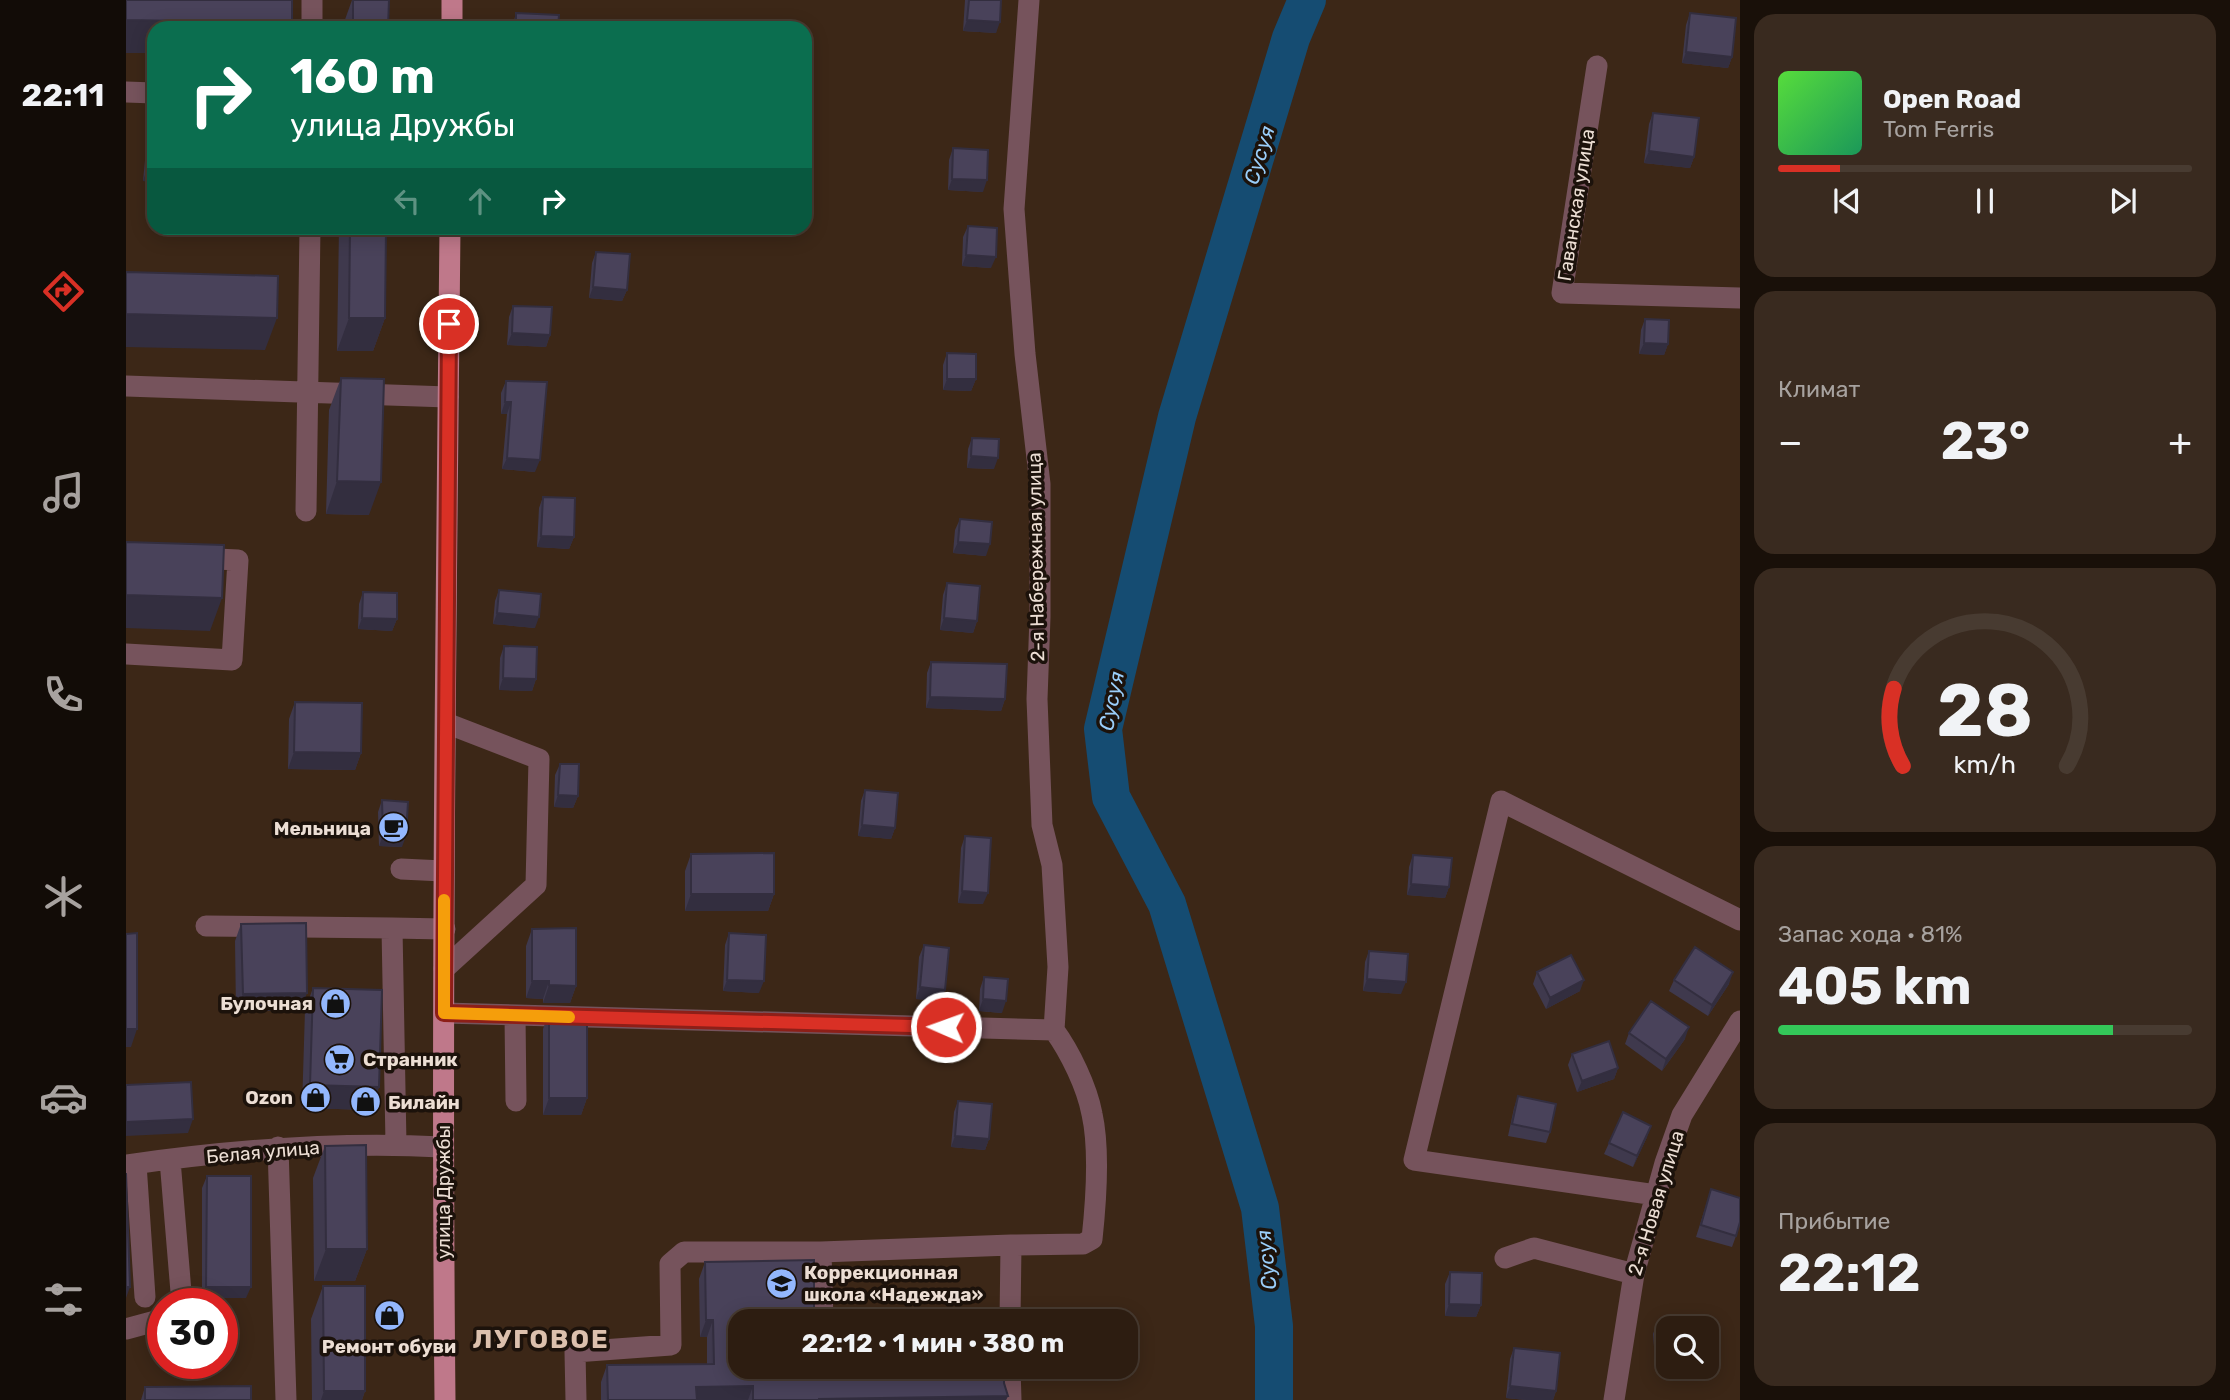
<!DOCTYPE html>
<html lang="ru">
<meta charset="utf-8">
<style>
:root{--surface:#2d1d11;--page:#392a1f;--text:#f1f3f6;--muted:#a7a29f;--line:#483b31;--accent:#d93025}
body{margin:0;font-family:Rubik,sans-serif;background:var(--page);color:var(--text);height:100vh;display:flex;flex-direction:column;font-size:26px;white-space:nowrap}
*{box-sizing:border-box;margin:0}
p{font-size:23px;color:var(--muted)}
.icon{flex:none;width:38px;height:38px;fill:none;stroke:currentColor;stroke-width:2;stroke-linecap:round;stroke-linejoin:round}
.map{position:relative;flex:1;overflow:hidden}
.sheet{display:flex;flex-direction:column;gap:14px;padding:14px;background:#191009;width:490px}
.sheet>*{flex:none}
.top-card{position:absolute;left:21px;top:21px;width:665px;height:214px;border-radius:21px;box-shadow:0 4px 18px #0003,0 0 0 2px var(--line);background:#0b6e4f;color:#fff;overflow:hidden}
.buttons{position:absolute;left:1530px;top:1316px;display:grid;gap:14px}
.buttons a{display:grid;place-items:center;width:63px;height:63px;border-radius:14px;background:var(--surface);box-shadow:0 4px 18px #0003,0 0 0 2px var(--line);font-size:35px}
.speed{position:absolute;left:21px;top:1288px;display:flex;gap:14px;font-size:35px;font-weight:700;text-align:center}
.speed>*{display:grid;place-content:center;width:91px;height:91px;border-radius:50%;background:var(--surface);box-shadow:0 4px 18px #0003,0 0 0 2px var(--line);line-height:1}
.speed .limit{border:10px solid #d22;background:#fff;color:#111}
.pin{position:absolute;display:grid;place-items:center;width:60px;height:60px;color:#fff;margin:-30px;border:4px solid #fff;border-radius:50%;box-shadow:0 2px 7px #0007}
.me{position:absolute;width:77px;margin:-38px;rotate:272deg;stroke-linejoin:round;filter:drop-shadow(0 0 5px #0008)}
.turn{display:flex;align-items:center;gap:24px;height:147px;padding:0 28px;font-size:32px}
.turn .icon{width:91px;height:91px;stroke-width:2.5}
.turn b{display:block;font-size:49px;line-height:60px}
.lanes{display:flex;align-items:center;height:66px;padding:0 28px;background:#0003;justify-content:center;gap:35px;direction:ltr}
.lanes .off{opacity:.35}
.big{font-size:52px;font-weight:700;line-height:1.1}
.sheet .tile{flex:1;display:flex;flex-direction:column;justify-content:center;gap:10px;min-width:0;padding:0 24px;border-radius:21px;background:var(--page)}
.sheet .dial{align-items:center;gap:0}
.dial svg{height:182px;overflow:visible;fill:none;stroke:var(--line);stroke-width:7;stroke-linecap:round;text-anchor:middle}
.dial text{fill:var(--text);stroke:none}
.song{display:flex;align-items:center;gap:21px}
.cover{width:84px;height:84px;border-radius:10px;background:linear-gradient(135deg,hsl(110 70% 55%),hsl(150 70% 35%))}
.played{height:7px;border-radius:4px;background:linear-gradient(90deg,var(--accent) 15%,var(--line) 15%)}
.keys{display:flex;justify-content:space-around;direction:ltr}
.heat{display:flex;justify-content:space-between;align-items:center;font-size:38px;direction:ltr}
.charge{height:10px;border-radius:5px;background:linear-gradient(90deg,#34c759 81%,var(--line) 0)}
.trip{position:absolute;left:602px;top:1309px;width:410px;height:70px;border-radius:21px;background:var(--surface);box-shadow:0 4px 18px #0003,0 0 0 2px var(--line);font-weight:700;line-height:70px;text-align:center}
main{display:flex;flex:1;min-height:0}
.tabs{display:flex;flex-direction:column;width:126px;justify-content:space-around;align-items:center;background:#120c07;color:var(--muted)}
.tabs .icon{width:49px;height:49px}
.tabs .active{color:var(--accent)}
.tabs b{font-size:32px;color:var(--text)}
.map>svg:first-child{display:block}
</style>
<main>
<nav class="tabs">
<b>22:11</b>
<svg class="icon active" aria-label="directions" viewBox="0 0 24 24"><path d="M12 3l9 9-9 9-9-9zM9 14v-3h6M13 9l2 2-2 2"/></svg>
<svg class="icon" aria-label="music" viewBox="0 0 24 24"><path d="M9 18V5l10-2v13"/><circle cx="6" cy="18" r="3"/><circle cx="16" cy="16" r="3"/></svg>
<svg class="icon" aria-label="phone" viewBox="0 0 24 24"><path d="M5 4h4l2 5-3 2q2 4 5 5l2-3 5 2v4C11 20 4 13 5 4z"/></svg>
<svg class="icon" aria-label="climate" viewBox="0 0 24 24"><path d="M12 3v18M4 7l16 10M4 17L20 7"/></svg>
<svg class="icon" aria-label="car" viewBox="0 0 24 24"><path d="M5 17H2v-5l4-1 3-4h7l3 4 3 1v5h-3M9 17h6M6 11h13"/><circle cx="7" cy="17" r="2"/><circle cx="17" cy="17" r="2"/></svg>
<svg class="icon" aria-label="filters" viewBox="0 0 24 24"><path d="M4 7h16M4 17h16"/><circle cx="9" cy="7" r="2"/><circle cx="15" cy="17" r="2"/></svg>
</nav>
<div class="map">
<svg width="1614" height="1400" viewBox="0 0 1614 1400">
<rect width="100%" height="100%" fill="#3c2717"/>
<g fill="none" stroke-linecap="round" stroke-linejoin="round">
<!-- river -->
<path stroke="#154c72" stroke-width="38" d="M1148,1400V1326L1134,1208L1041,904L985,797L977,729L1051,417L1165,38L1181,0"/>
<!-- minor -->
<path stroke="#76535c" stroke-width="21" d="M903,0L888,209L899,354L914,484V617L911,699L916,825L926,865L932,967L928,1030
M186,28V0
M1471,66L1436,293L1614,298
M0,92L28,93
M0,386L322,397
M180,511L184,228
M0,654L106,660L112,560L69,558
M275,869L317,871
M80,926L266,928
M318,969L410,885L413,759L320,723
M318,1013L928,1030
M389,1015L390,1101
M270,1144L266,928L319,929
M152,1147L160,1400
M44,1160L56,1304
M10,1164L19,1297
M0,1165C105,1150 210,1141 316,1147
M1530,1195L1288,1160L1375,801L1614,920
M885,1245L957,1244L966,1239C970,1202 974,1150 966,1114C961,1087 944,1052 928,1030
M695,1252L697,1321
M1379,1258L1408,1248L1508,1274
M0,1329L37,1319
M884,1367L885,1400
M450,1400L449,1352L545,1345L544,1264L558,1252H695L885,1245L884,1321
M1488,1400L1508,1274L1539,1163L1556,1115L1614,1021"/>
<!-- major -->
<path stroke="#bf788a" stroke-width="21" d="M326,28V0
M319,1400C315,1009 320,618 324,228"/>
</g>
<!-- wall -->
<path fill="#3f394d" d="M226,0H263L262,28H216Z
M839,0H875L870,33L837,31Z
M390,13L432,28H386Z
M1564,13L1606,57L1602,68L1556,63L1560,25Z
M1527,113L1568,157L1564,168L1518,163L1523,124Z
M26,117L28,182L17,181L22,129Z
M827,148L857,192L822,190L823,160Z
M842,226L865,268L836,266L837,237Z
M213,228H260L259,318L247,351H211Z
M470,252L501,290L496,301L463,298L466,263Z
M387,306L424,335L420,347L381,345L383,317Z
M1519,319L1542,344L1538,355L1513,354L1515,330Z
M821,353L850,379L845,391L817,390V365Z
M215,378L243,515L200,514L203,410Z
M380,381L409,472L376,469L381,414H375V393Z
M846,438L868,469L841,468L842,449Z
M417,497L448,537L443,549L411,547L413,508Z
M834,519L860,556L827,553L829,530Z
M821,583L851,621L847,633L814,630L817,595Z
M373,590L409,628L367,624L369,601Z
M237,592L271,619L266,631L232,629L233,604Z
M378,646L410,679L406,691L373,690L374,658Z
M805,662L879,699L875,711L800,708L801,673Z
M169,702L235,753L229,770L162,769L163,719Z
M434,764L452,796L447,808L428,807L429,775Z
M739,790L769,828L765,839L732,836L735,801Z
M256,800L276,847L253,846L252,812Z
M839,836L857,904L832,903L835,848Z
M565,854L648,894L642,911H559V871Z
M1287,855L1323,887L1319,898L1281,895L1283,867Z
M115,924L175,1010L110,1011L109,941Z
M406,929L450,986L444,1003H417V999L400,998V946Z
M603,933L633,993L597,991L599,945Z
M798,945L815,1001L790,999L793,957Z
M1243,951L1275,994L1237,991L1239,962Z
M1411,972L1454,991L1420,1009L1407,984Z
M858,977L876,1013L853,1011L854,989Z
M1548,980L1603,984L1582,1016L1543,991Z
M187,988L253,1087L245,1110L176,1108L179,1010Z
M423,1012L461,1098L455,1115H417V1029Z
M1503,1033L1559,1039L1536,1071L1499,1044Z
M1446,1054L1492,1068L1488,1079L1451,1092L1442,1065Z
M1392,1096L1424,1132L1420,1143L1382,1136L1388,1108Z
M832,1101L863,1139L859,1150L825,1147L828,1112Z
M1521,1137L1507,1167L1478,1154L1483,1143Z
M199,1146L241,1249L229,1281H188L187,1178Z
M81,1176L120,1298H76V1188Z
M1585,1189L1610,1236L1606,1247L1570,1237Z
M579,1262L614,1367L878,1383L882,1396L880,1400H475V1382L481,1365L581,1364V1337H574L573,1279Z
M1324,1272L1355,1305L1350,1317L1319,1316V1284Z
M197,1286L239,1391L236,1400H186L185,1319Z
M1531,1323L1566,1369L1530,1372L1527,1334Z
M1388,1348L1430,1391L1427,1400H1401L1380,1398L1384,1359Z
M19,1387L125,1400H15Z"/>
<!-- shaded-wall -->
<path fill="#332e3f" d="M0,20L166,23L164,28H28V53H0Z
M841,20L874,22L870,33L837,31Z
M1560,52L1606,57L1602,68L1556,63Z
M1523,151L1568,157L1564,168L1518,163Z
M21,169L28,170V182L17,181Z
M826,179L861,180L857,192L822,190Z
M840,255L870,257L865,268L836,266Z
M467,287L501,290L496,301L463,298Z
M0,314L151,318L139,350L0,347Z
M223,318H259L247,351H211Z
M386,333L424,335L420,347L381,345Z
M1518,343L1542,344L1538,355L1513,354Z
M821,379H850L845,391L817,390Z
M379,402H385L381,414H375Z
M845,456L872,458L868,469L841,468Z
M381,458L414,460L409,472L376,469Z
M211,481L255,482L243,515L200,514Z
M415,536L448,537L443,549L411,547Z
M832,542L864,544L860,556L827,553Z
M0,595L96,598L84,631L0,628Z
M371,613L413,617L409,628L367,624Z
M236,618L271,619L266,631L232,629Z
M818,618L851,621L847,633L814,630Z
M377,678L410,679L406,691L373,690Z
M804,697L879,699L875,711L800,708Z
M168,752L235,753L229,770L162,769Z
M432,795L452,796L447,808L428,807Z
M736,825L769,828L765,839L732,836Z
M257,835L280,836L276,847L253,846Z
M1285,884L1323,887L1319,898L1281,895Z
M836,891L862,893L857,904L832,903Z
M565,894H648L642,911H559Z
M1607,972L1603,984L1582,1016L1586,1005Z
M1241,979L1280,982L1275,994L1237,991Z
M601,980L638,981L633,993L597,991Z
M1458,980L1454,991L1420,1009L1424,998Z
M406,981H423L417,999L400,998Z
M423,985L450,986L444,1003H417Z
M794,987L819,990L815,1001L790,999Z
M181,993L175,1010L110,1011L117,994Z
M857,999L880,1001L876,1013L853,1011Z
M1563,1027L1559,1039L1536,1071L1540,1059Z
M0,1029H11L5,1047H0Z
M1492,1068L1488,1079L1451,1092L1456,1081Z
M184,1085L253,1087L245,1110L176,1108Z
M423,1098H461L455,1115H417Z
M67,1119L62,1133L0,1136V1122Z
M1525,1126L1521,1137L1507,1167L1511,1156Z
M829,1136L863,1139L859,1150L825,1147Z
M200,1249H241L229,1281H188Z
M0,1287H4L0,1298Z
M80,1287H125L120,1298H76Z
M1323,1304L1355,1305L1350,1317L1319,1316Z
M580,1320H587L581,1337H574Z
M1542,1360V1367H1567L1566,1369L1530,1372L1534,1361Z
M627,1386L622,1400H566L570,1387Z
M1384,1386L1430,1391L1427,1400H1401L1380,1398Z
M198,1391H239L236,1400H195Z
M882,1396L880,1400H693V1399Z"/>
<!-- building -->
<path fill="#49425a" stroke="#332e3f" stroke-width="2" d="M0,0H166V23L0,20Z
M227,0H263L262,28H227Z
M843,0H875L874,22L841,20Z
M390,13L433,15L432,28H390Z
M1564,13L1610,18L1606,57L1560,52Z
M1527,113L1573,118L1568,157L1523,151Z
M26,117H28V170L21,169Z
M827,148L862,150L861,180L826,179Z
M842,226L871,228L870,257L840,255Z
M224,228H260L259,318H223Z
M470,252L504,254L501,290L467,287Z
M0,272L152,276L151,318L0,314Z
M387,306L426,307L424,335L386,333Z
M1519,319L1543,320L1542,344L1518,343Z
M821,353L850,354V379H821Z
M215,378L258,379L255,482L211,481Z
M380,381L421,382L414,460L381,458L385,402H379Z
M846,438L873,439L872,458L845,456Z
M417,497L449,498L448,537L415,536Z
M834,519L866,522L864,544L832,542Z
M0,542L98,545L96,598L0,595Z
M821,583L854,586L851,621L818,618Z
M373,590L415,594L413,617L371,613Z
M237,592L271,593V619L236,618Z
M378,646L411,647L410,679L377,678Z
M805,662L881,664L879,699L804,697Z
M169,702L236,703L235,753L168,752Z
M434,764H453L452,796L432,795Z
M739,790L772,793L769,828L736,825Z
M256,800L282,802L280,836L257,835Z
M839,836L865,838L862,893L836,891Z
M648,853V894H565V854Z
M1287,855L1326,858L1323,887L1285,884Z
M180,923L181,993L117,994L115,924Z
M450,928V986L423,985V981H406V929Z
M11,933V1029H0V934Z
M603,933L640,935L638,981L601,980Z
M798,945L823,948L819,990L794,987Z
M1569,947L1607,972L1586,1005L1548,980Z
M1243,951L1282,954L1280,982L1241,979Z
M1445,955L1458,980L1424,998L1411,972Z
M858,977L882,979L880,1001L857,999Z
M187,988L256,990L253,1087L184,1085Z
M1525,1001L1563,1027L1540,1059L1503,1033Z
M423,1012L461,1013V1098H423Z
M1483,1041L1492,1068L1456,1081L1446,1054Z
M65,1082L67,1119L0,1122V1085Z
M1392,1096L1430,1104L1424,1132L1386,1124Z
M832,1101L866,1104L863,1139L829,1136Z
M1497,1112L1525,1126L1511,1156L1483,1143Z
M240,1145L241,1249H200L199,1146Z
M0,1173L4,1287H0Z
M81,1176H125V1287H80Z
M1585,1189L1614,1198V1222L1610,1236L1575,1225Z
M688,1260V1321H614V1367H878V1383L882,1396L693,1399V1400H627V1386L570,1387L571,1400H482L481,1365L588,1364L587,1320H580L579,1262Z
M1324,1272L1356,1273L1355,1305L1323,1304Z
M197,1286H239V1391H198Z
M1568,1320V1328H1542V1360L1534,1361L1531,1323Z
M1388,1348L1434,1353L1430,1391L1384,1386Z
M125,1386V1400H19V1387Z"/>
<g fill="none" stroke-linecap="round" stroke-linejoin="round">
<defs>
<path id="route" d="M323,324L318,1013L820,1027"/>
</defs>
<!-- route casing -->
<use href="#route" stroke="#8d1f18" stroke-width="18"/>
<!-- route -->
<use href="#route" stroke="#d93025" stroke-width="12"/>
<!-- slow -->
<path stroke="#f59e0b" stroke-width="12" d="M318,900V1013L443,1017"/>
</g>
<!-- icons -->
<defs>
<symbol id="cafe-disc" viewBox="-11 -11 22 22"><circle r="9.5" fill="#93b7fd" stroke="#1c120b"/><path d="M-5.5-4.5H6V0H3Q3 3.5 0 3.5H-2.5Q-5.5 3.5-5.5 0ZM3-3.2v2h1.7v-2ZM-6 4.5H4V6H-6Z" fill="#111"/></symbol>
<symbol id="shop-disc" viewBox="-11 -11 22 22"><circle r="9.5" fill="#93b7fd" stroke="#1c120b"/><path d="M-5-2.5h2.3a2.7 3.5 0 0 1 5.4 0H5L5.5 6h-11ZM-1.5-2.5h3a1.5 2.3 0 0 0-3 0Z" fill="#111"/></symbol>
<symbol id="supermarket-disc" viewBox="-11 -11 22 22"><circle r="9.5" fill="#93b7fd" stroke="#1c120b"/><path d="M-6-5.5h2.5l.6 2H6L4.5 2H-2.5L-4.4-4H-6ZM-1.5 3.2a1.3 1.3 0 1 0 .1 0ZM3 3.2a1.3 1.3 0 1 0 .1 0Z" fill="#111"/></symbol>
<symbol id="school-disc" viewBox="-11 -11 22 22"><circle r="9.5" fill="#93b7fd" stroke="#1c120b"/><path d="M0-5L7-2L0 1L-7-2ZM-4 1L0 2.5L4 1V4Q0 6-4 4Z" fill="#111"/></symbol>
</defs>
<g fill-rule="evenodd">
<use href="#cafe-disc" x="250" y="810" width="35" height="35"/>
<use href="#shop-disc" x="192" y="986" width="35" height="35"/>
<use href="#supermarket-disc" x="196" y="1042" width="35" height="35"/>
<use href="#shop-disc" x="172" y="1080" width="35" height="35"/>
<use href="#shop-disc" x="222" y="1084" width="35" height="35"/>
<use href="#school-disc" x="638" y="1266" width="35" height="35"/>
<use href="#shop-disc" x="246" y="1298" width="35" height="35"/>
</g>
<g text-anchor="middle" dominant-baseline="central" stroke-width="7" stroke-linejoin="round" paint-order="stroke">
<!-- street labels -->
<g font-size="19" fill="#ecded4" stroke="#1c120b">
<text transform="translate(1450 205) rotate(-81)">Гаванская улица</text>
<text transform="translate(910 557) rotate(-91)">2-я Набережная улица</text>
<text transform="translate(137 1152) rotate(-5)">Белая улица</text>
<text transform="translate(317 1192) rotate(-90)">улица Дружбы</text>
<text transform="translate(1530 1203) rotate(-73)">2-я Новая улица</text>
</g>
<!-- poi labels -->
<g font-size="19" font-weight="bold" fill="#ecded4" stroke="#1c120b" text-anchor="end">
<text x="245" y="828">Мельница</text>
<text x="187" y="1003">Булочная</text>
<text x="237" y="1059" text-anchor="start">Странник</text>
<text x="167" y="1097">Ozon</text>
<text x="262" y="1102" text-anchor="start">Билайн</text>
<text x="678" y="1272" text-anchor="start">Коррекционная<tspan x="678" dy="22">школа «Надежда»</tspan></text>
<text x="263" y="1346" text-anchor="middle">Ремонт обуви</text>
</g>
<!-- water labels -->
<g font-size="21" font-style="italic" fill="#9acefa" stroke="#1c120b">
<text transform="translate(1133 155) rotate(-73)">Сусуя</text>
<text transform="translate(985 701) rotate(-79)">Сусуя</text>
<text transform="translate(1140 1260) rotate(-96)">Сусуя</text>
</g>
<!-- district labels -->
<g font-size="26" font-weight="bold" letter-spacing="2" fill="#dcc0ad" stroke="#1c120b">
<text x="415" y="1339">ЛУГОВОЕ</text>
</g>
</g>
</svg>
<div class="buttons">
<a><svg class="icon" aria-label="search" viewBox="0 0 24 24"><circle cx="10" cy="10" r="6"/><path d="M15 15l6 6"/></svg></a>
</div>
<div class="speed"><div class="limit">30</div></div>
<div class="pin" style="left:323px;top:324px;background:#d93025"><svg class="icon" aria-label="arrive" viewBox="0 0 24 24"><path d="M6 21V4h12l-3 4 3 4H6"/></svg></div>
<svg class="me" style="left:820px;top:1027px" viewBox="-20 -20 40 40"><circle r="17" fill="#d93025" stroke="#fff" stroke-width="3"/><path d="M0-11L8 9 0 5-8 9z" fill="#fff"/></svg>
<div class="trip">22:12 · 1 мин · 380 m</div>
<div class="top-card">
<div class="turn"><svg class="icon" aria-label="right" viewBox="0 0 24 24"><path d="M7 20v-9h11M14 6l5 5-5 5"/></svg><div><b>160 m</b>улица Дружбы</div></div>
<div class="lanes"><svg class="icon off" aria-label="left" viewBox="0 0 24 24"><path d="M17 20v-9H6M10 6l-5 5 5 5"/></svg><svg class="icon off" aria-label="ahead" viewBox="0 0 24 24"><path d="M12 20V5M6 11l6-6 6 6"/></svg><svg class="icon" aria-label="right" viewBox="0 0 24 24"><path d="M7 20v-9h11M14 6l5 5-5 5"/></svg></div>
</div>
</div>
<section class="sheet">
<div class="tile">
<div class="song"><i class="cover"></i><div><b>Open Road</b><p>Tom Ferris</p></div></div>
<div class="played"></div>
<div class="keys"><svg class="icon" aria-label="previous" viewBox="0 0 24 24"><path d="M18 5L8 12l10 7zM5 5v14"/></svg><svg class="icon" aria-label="pause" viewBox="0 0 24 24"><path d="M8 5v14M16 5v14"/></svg><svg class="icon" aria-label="next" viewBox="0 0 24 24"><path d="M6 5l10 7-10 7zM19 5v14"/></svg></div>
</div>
<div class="tile"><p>Климат</p>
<div class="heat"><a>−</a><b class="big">23°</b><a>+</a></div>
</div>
<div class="tile dial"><svg viewBox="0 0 100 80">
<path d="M14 69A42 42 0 1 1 86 69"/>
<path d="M14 69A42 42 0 0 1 10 35" stroke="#d93025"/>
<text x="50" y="56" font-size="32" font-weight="700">28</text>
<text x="50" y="72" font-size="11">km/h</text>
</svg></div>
<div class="tile"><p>Запас хода · 81%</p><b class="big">405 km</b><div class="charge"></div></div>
<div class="tile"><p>Прибытие</p><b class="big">22:12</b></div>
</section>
</main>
